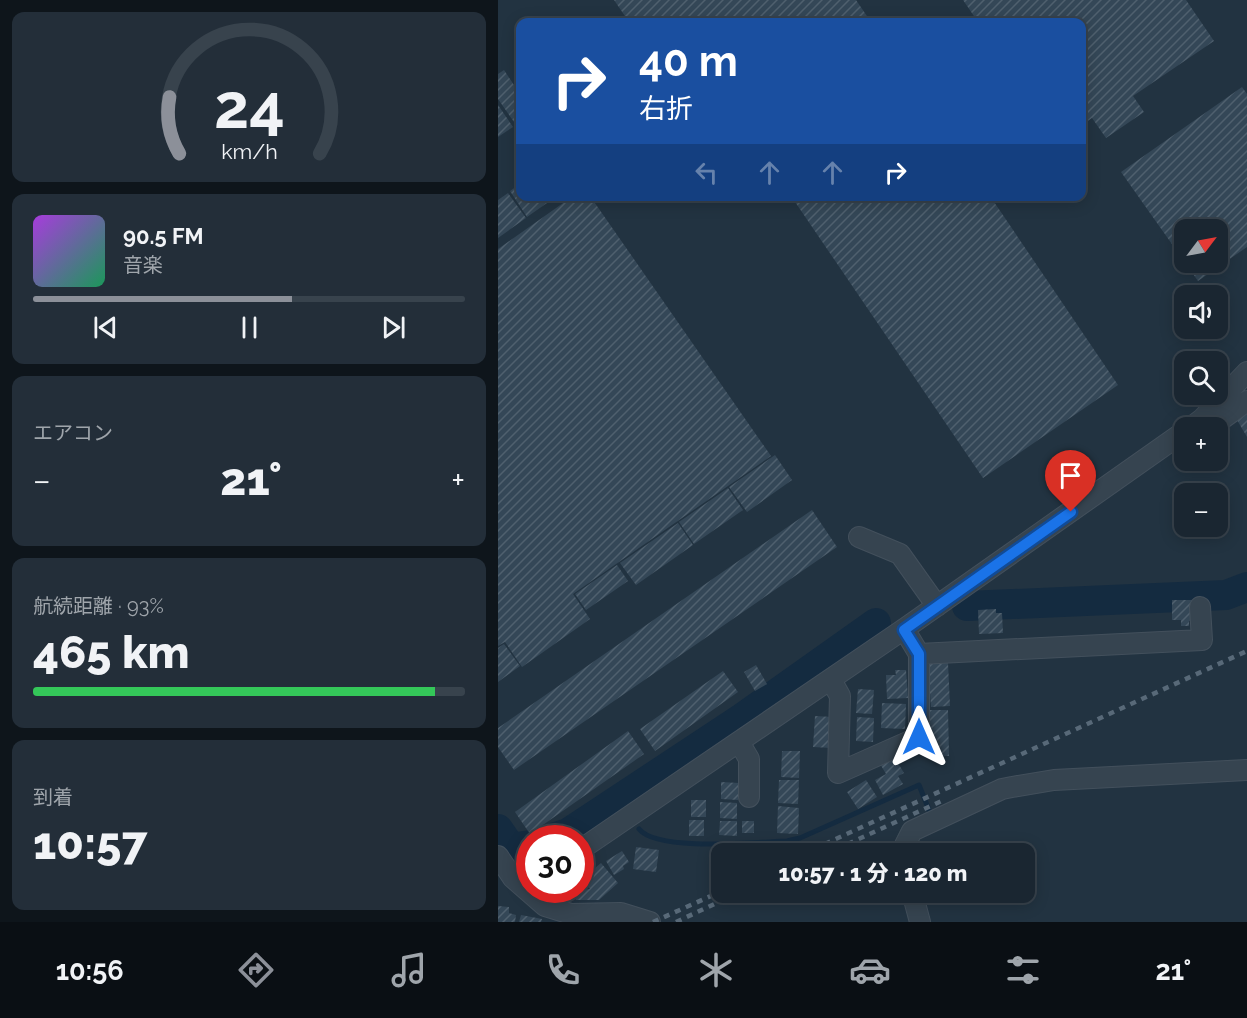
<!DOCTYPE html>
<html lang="ja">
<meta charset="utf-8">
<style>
:root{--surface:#1a2631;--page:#232e39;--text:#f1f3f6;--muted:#9fa5ab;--line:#38434d;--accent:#8c9099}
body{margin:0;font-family:Raleway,"Noto Sans JP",sans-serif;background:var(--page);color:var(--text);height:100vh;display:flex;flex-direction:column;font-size:22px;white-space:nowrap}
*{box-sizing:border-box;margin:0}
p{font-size:20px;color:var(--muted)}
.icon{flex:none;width:33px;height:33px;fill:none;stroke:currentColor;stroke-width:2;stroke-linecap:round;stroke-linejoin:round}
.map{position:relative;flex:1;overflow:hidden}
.sheet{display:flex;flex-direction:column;gap:12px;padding:12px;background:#0e151b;width:498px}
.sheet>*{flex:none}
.guide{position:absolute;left:18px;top:18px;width:570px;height:183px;border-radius:12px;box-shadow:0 3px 15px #0003,0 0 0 2px var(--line);background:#1a4fa0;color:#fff;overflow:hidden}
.needle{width:39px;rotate:58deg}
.tools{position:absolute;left:676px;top:219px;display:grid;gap:12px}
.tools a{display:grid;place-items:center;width:54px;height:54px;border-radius:12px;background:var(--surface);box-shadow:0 3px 15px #0003,0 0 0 2px var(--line);font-size:30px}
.speed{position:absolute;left:18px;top:825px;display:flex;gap:12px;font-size:30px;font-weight:700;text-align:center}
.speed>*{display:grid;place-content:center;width:78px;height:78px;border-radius:50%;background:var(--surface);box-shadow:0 3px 15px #0003,0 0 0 2px var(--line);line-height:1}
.speed .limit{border:9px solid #d22;background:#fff;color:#111}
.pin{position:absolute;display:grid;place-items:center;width:51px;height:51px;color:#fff;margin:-62px -26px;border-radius:50% 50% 50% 0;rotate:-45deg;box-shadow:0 0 6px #0007}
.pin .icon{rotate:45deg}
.me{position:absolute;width:66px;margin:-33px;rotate:0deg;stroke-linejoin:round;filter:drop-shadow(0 0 4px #0008)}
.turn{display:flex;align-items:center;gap:21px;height:126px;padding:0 24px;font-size:27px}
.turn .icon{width:78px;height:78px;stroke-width:2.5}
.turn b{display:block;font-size:42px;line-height:51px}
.lanes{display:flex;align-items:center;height:57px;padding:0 24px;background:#0003;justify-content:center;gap:30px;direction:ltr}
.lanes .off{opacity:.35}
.big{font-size:45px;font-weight:800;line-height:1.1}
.sheet .card{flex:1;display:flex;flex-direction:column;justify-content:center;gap:9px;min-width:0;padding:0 21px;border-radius:12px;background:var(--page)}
.sheet .dial{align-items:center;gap:0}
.dial svg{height:156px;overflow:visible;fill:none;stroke:var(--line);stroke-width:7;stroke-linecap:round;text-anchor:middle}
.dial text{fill:var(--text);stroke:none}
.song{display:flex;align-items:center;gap:18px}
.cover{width:72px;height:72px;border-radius:9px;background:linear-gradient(135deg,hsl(280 70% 55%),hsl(150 70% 35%))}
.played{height:6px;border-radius:3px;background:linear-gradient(90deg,var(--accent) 60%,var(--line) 60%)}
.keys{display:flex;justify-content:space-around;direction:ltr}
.heat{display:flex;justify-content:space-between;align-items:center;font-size:33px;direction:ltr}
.charge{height:9px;border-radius:4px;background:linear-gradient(90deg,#34c759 93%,var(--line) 0)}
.trip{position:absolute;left:213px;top:843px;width:324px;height:60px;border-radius:12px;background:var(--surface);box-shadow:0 3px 15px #0003,0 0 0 2px var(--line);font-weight:800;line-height:60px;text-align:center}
.dock{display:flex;height:96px;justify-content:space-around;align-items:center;background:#0a0f14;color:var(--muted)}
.dock .icon{width:42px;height:42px}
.dock .selected{color:var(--accent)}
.dock b{font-size:27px;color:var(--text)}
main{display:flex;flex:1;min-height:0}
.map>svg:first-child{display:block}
</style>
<main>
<section class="sheet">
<div class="card dial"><svg viewBox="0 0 100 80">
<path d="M14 69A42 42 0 1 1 86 69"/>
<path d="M14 69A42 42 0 0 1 9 40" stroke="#8c9099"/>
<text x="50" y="56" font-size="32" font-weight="700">24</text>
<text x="50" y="72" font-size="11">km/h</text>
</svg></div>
<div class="card">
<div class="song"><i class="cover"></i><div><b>90.5 FM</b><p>音楽</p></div></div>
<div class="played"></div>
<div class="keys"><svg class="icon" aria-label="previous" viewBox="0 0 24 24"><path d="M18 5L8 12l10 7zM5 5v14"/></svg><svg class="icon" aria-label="pause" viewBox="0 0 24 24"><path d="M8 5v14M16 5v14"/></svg><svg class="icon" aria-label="next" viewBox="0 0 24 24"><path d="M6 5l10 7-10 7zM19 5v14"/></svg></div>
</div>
<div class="card"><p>エアコン</p>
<div class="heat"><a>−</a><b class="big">21°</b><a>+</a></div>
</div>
<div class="card"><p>航続距離 · 93%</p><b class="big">465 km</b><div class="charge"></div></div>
<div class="card"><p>到着</p><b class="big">10:57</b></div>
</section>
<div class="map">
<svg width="749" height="922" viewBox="0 0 749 922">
<defs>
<pattern id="building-hatch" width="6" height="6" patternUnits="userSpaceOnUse" patternTransform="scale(1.5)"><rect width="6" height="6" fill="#344757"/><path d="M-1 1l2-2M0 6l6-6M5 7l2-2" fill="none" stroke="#4f606e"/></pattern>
</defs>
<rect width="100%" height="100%" fill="#223341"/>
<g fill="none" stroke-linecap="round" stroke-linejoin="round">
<!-- stream -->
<path stroke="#142b40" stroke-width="5" d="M120,800L122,804
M141,829C159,852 259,842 289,841L302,838L421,785L433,815L436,813"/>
<!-- river -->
<path stroke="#142b40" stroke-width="30" d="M469,606L728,595L749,587
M0,829L13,848L32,845
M54,838L70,833L244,718L378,623"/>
</g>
<!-- building -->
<path fill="url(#building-hatch)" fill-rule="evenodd" d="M116,0H358L373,22H131Z
M465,0H688L716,41L635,96L646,112L608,138L594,118L584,125V22H480Z
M6,70L22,94V117L16,122L0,99V74Z
M744,87L749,94V247L700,281L623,172ZM687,230H720V262H687Z
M0,105L15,127L0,137Z
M22,184V196H59L29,217L12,191Z
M10,193L28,218L0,238V200Z
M75,196H92L273,456L75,594L92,619L24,667L7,642L0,646V249Z
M293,196H492L620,385L485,478Z
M749,414V437L739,420Z
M277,455L294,480L249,512L231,487Z
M230,488L245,510L196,544L181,522Z
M314,510L339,547L16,770L0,747V728Z
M180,523L195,545L138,585L122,563Z
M119,565L130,581L88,610L77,594Z
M674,600H696L697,620L691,621V626H683V620H674Z
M498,609V613H504L505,633L481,634L480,610Z
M6,644L22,666L0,682V648Z
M450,663L452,706L433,707L430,664Z
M258,665L269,684L257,691L246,672Z
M397,670H408L410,698L389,699L388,675H398Z
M225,671L240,692L157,751L142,729Z
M360,689L376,690L374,714L358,713Z
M384,703L408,704L407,729L383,728Z
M431,710H450L451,756H432Z
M317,716L335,717L333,748L315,747Z
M359,717L376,718L375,742L358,741Z
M130,731L146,754L32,834L17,812Z
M284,751H302L301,778L283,777Z
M395,755L406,773L400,776L405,784L385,795L377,780L388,774L381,762Z
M281,780H301L300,804L280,803Z
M368,780L379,797L360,809L349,792Z
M223,782L241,783L240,800L223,799Z
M193,800H208V817H193Z
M222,802L239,803V819L222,818Z
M280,806L301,808L300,834L279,833Z
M191,820H206V836H191Z
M222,821H239V836L221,835Z
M244,821H256V833H244Z
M138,847L161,850L158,872L135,869Z
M124,851L131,862L125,866L126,869L116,875L108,861Z
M103,863L120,883L101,900H78L77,890L92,889L84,879Z
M0,906L11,907V913L18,915L17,922H0Z
M23,915L44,919L43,922H21Z"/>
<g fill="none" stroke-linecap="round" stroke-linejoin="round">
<defs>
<path id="minor" d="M710,413L724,419L749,401
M692,428L704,419L749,372
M361,537L402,554L439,606
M406,629L421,654L704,640L702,607
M333,680L342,696L340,773L421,737V654
M241,742L251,759V797
M82,850L406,629L687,431
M406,854L407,845L414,831L504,789L514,787L556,780L749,770
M0,856L15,878L47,906L73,914L123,913L152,922
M414,892L422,922"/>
</defs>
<!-- minor casing -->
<use href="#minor" stroke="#43505c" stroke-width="22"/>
<!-- minor -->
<use href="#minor" stroke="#364450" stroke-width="20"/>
<!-- rail -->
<path stroke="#586978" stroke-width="4.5" stroke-dasharray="6 6" stroke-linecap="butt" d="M305,854L749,651
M328,854L448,799
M155,922L224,891
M178,922L242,892"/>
</g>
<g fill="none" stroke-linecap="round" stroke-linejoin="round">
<defs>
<path id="route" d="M421,737V654L406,630L573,512"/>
</defs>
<!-- route casing -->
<use href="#route" stroke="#114b97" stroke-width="15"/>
<!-- route -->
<use href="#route" stroke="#1a73e8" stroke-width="10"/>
</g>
</svg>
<div class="tools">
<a><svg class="needle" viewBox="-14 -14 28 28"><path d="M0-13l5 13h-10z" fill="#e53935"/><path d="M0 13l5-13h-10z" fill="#9fa5ab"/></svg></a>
<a><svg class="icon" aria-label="sound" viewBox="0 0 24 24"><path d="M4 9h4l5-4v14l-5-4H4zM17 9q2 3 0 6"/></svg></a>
<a><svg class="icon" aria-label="search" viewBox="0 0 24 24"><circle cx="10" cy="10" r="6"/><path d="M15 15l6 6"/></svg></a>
<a>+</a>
<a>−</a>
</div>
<div class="speed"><div class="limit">30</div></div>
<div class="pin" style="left:573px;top:512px;background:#d93025"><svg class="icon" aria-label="arrive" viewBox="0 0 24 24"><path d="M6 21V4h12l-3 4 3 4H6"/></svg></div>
<svg class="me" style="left:421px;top:737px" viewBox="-20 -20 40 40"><path d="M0-17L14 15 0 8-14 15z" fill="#1a73e8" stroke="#fff" stroke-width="4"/></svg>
<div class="trip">10:57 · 1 分 · 120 m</div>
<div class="guide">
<div class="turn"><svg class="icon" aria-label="right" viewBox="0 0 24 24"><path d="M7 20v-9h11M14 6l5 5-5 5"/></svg><div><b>40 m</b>右折</div></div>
<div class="lanes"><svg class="icon off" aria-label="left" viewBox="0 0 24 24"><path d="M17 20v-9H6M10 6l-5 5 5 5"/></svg><svg class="icon off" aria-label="ahead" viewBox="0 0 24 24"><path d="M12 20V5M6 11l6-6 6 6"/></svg><svg class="icon off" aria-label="ahead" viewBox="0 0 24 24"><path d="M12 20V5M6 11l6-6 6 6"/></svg><svg class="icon" aria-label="right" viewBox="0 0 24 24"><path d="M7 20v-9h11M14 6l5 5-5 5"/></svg></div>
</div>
</div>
</main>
<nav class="dock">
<b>10:56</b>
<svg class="icon selected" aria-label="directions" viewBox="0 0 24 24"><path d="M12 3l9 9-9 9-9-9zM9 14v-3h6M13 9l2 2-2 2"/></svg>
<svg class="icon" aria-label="music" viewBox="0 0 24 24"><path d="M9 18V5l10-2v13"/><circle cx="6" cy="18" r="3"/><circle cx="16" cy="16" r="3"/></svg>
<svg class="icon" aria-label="phone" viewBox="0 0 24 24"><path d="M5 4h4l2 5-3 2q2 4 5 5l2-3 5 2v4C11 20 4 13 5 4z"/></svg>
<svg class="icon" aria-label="climate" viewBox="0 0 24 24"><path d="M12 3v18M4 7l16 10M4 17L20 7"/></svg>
<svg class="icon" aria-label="car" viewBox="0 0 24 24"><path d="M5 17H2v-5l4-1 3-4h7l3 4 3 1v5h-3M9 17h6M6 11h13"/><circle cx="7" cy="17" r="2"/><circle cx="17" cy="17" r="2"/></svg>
<svg class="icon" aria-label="filters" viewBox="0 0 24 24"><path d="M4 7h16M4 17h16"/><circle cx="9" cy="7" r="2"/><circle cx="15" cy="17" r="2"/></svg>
<b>21°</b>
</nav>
